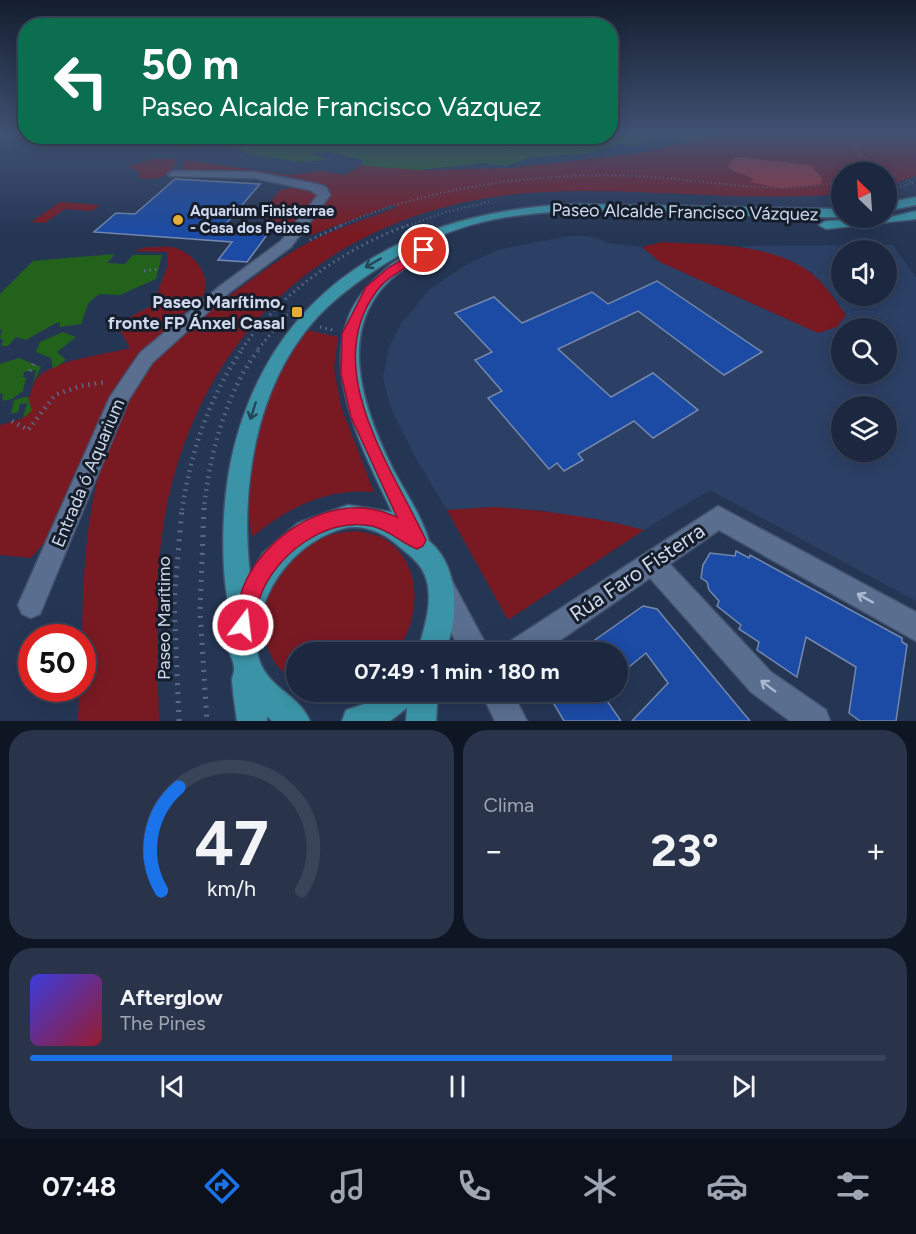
<!DOCTYPE html>
<html lang="es">
<meta charset="utf-8">
<style>
:root{--surface:#1c2840;--page:#29344b;--text:#f1f3f6;--muted:#a0a6b1;--line:#3a4459;--accent:#1a73e8}
body{margin:0;font-family:Figtree,sans-serif;background:var(--page);color:var(--text);height:100vh;display:flex;flex-direction:column;font-size:22px;white-space:nowrap}
*{box-sizing:border-box;margin:0}
p{font-size:20px;color:var(--muted)}
.icon{flex:none;width:33px;height:33px;fill:none;stroke:currentColor;stroke-width:2;stroke-linecap:round;stroke-linejoin:round}
.map{position:relative;height:721px;overflow:hidden}
.sheet{display:flex;flex-direction:column;gap:9px;padding:9px;background:#0f1623;flex:1}
.sheet>*{flex:none}
.top-card{position:absolute;left:18px;top:18px;width:600px;height:126px;border-radius:24px;box-shadow:0 3px 15px #0003,0 0 0 2px var(--line);background:#0b6e4f;color:#fff;overflow:hidden}
.needle{width:39px;rotate:335deg}
.fabs{position:absolute;left:831px;top:162px;display:grid;gap:12px}
.fabs a{display:grid;place-items:center;width:66px;height:66px;border-radius:50%;background:var(--surface);box-shadow:0 3px 15px #0003,0 0 0 2px var(--line);font-size:30px}
.speed{position:absolute;left:18px;top:624px;display:flex;gap:12px;font-size:30px;font-weight:700;text-align:center}
.speed>*{display:grid;place-content:center;width:78px;height:78px;border-radius:50%;background:var(--surface);box-shadow:0 3px 15px #0003,0 0 0 2px var(--line);line-height:1}
.speed .limit{border:9px solid #d22;background:#fff;color:#111}
.pin{position:absolute;display:grid;place-items:center;width:51px;height:51px;color:#fff;margin:-26px;border:3px solid #fff;border-radius:50%;box-shadow:0 2px 6px #0007}
.me{position:absolute;width:66px;margin:-33px;rotate:15deg;stroke-linejoin:round;filter:drop-shadow(0 0 4px #0008)}
.turn{display:flex;align-items:center;gap:21px;height:126px;padding:0 24px;font-size:27px}
.turn .icon{width:78px;height:78px;stroke-width:2.5}
.turn b{display:block;font-size:42px;line-height:51px}
.big{font-size:45px;font-weight:700;line-height:1.1}
.sheet .tile{flex:1;display:flex;flex-direction:column;justify-content:center;gap:9px;min-width:0;padding:0 21px;border-radius:24px;background:var(--page)}
.sheet .dial{align-items:center;gap:0}
.dial svg{height:156px;overflow:visible;fill:none;stroke:var(--line);stroke-width:7;stroke-linecap:round;text-anchor:middle}
.dial text{fill:var(--text);stroke:none}
.song{display:flex;align-items:center;gap:18px}
.cover{width:72px;height:72px;border-radius:9px;background:linear-gradient(135deg,hsl(240 70% 55%),hsl(350 70% 35%))}
.played{height:6px;border-radius:3px;background:linear-gradient(90deg,var(--accent) 75%,var(--line) 75%)}
.keys{display:flex;justify-content:space-around;direction:ltr}
.heat{display:flex;justify-content:space-between;align-items:center;font-size:33px;direction:ltr}
.sheet .tiles{flex:1;display:grid;gap:9px;grid-template-columns:1fr 1fr}
.tile:last-child{grid-column:span 2}
.trip{position:absolute;left:286px;top:642px;width:342px;height:60px;border-radius:30px;background:var(--surface);box-shadow:0 3px 15px #0003,0 0 0 2px var(--line);font-weight:700;line-height:60px;text-align:center}
.tab-bar{display:flex;height:96px;justify-content:space-around;align-items:center;background:#0b101a;color:var(--muted)}
.tab-bar .icon{width:42px;height:42px}
.tab-bar .on{color:var(--accent)}
.tab-bar b{font-size:27px;color:var(--text)}
.map>svg:first-child{display:block}
</style>
<div class="map">
<svg width="916" height="721" viewBox="0 0 916 721">
<rect width="100%" height="100%" fill="#253655"/>
<!-- built -->
<path fill="#2c4065" fill-rule="evenodd" d="M569,236H587L600,239L606,243L642,247L660,262L818,333L846,316L833,296L811,272L783,258L740,246L893,245L916,278V601L710,490L644,530L613,522L539,510L493,507L447,510L414,455L390,406L383,377L389,347L401,324L429,290L466,265L497,250ZM842,250H886V296H842ZM842,328H886V374H842ZM842,406H886V452H842Z"/>
<!-- green -->
<path fill="#791a23" d="M698,133H916V176L887,186L886,172H842L841,194C736,203 632,185 527,193C347,208 213,315 170,491C152,565 157,645 159,721H78L79,689L82,688C82,612 81,533 103,458C129,375 172,338 240,288C264,271 289,251 316,239C342,226 370,218 397,207L392,205L309,236L303,235L330,196V190C286,169 233,172 186,171L183,169L184,160L290,175L321,171L344,175L362,165L428,170L511,168L640,153L696,140Z
M153,159H176V163C167,179 155,180 139,178L140,173L129,166Z
M295,187L317,194L298,226L263,219L260,214L280,190Z
M60,202L100,205L92,211L65,209L45,223L31,222Z
M662,242C710,245 770,242 811,273C825,284 836,301 846,315L837,327L818,333L660,262L642,247Z
M147,247C155,248 168,245 176,248C194,254 211,275 204,294L145,351L115,387L51,535L31,558L0,555V425L23,418L32,410L28,396C33,392 32,382 38,377C57,359 104,355 130,348L117,324L153,305L167,267L168,252L134,251Z
M307,330L338,337L334,368L341,407L374,492C326,488 289,507 252,537C250,524 248,512 248,499C246,443 273,374 307,330Z
M493,507C544,510 595,517 644,530L508,620L447,510Z
M358,531C365,533 374,534 381,537C424,560 422,618 396,652H297V682L293,681C287,675 278,668 274,661C250,619 272,569 309,544C324,534 341,532 358,531Z"/>
<!-- forest -->
<path fill="#a73038" d="M738,157L810,165L822,178L821,184L781,188L749,182L754,180C746,172 735,175 728,167L729,162Z"/>
<!-- water -->
<path fill="#22621a" d="M611,133H712L701,140H654L643,141L636,145L617,144L586,154L532,157L506,166L482,163L419,170L363,166L362,160L331,152L310,153L326,160L299,162L247,154C232,140 205,147 187,148L183,137L610,136Z
M47,137V136L115,137C105,144 96,146 84,145L83,140L68,141L46,149L37,145Z
M115,254L107,263L125,264L133,255H162L156,279L120,295L100,294L94,298L88,304L81,324L60,327V322L56,323L26,340L16,337L8,346H1L3,340L0,338L2,330L0,329V294L33,261Z
M63,332L76,337L57,352L66,360L53,369L51,358L36,352L40,342Z
M19,358L41,367L27,395L32,410L26,416L0,424V364Z"/>
<!-- pier -->
<path fill="#253655" d="M36,370L30,396L14,400L11,414L18,412L20,404L27,403L23,418L0,425V394L3,393L2,401L12,399L23,391L26,378L23,377L24,372Z"/>
<!-- building -->
<path fill="#1b4ba4" stroke="#7488ac" stroke-width="1.5" d="M175,179L260,184L225,225L272,228L247,262L218,260L232,242L94,232L116,213L135,214Z
M657,281L762,352L724,375L638,311L558,349L611,397L653,373L698,410L653,438L634,421L578,454L583,460L564,471L557,463L549,469L488,398L502,391L475,360L492,352L455,313L494,297L522,323L592,292L608,304Z
M736,551L749,558L750,555L902,638V642L907,645L896,721H860L849,713L856,667L806,637L797,677L757,650L759,642L739,629L741,625L717,606L719,601L709,590L707,582L701,578L703,565L710,553L735,556Z
M643,606L657,609L750,721H632L668,683L646,653L618,676V652H578Z
M547,692H601L621,721H564Z"/>
<g fill="none" stroke-linecap="round" stroke-linejoin="round">
<defs>
<path id="minor" d="M174,171L254,172L317,184L326,187L330,195L291,247L230,292L152,363L129,399L40,614L31,618L22,614L18,605L110,397L140,353L220,286L281,241L318,195L310,190L254,178L170,176L168,174Z
M718,506L916,612V641L719,530L670,564L771,672L826,710L830,721H790L751,692L650,578L543,652H505L509,642Z
M443,577L452,581L490,652H461L430,590L434,581Z
M481,692H512L527,721H495Z"/>
<path id="major" d="M916,197V205L886,211V203Z
M572,204L842,209V217C735,220 619,201 514,216C468,222 423,240 383,265C358,281 333,299 313,322C255,389 240,489 250,575L263,553L298,523L348,505L392,512C361,446 308,350 369,285C378,276 385,268 396,261C409,255 431,236 446,240V246C430,255 411,262 398,273C332,325 363,409 394,471C406,493 422,517 429,541C460,567 459,617 445,652H417C425,627 438,589 419,565C413,557 403,550 395,543C384,533 362,524 345,528C299,540 265,582 258,628C257,634 255,641 256,646C261,689 297,690 310,721H272L267,716V721H237C235,708 233,694 232,680C232,676 235,672 234,667C234,660 228,653 228,646C227,641 230,637 230,632C231,613 225,590 224,569C222,533 224,492 232,456C271,286 407,212 572,204Z
M916,211V219L826,229L819,225L826,221L886,218Z
M380,692H438L436,721H406L407,708L390,721H342L346,710L362,705Z"/>
</defs>
<!-- minor casing -->
<use href="#minor" stroke="#43526c" stroke-width="3"/>
<!-- major casing -->
<use href="#major" stroke="#43526c" stroke-width="3"/>
<!-- path-far3 -->
<path stroke="#5a6a85" stroke-width="2" stroke-dasharray="1 3" stroke-linecap="butt" d="M861,155L878,168L913,183
M856,172L861,154L854,145L862,133
M893,189L916,182
M338,227C429,185 552,170 652,177C717,181 777,196 842,181
M404,227L446,212L492,201"/>
<!-- path-far2 -->
<path stroke="#5a6a85" stroke-width="3" stroke-dasharray="1.5 4" stroke-linecap="butt" d="M310,240L342,225
M144,271L159,269
M320,327L336,331
M242,349C280,293 345,248 408,225
M258,349L293,308"/>
<!-- path-far1 -->
<path stroke="#5a6a85" stroke-width="4.5" stroke-dasharray="1.5 5" stroke-linecap="butt" d="M30,371L34,364
M12,421L28,430L55,395L80,386L107,382
M182,510C191,451 209,397 243,348
M204,510C208,459 227,388 260,348"/>
<!-- path -->
<path stroke="#5a6a85" stroke-width="5" stroke-dasharray="2 7" stroke-linecap="butt" d="M204,508L200,612L207,721
M179,721L174,601L182,508"/>
<!-- minor -->
<use href="#minor" fill="#5a6e90" fill-rule="evenodd"/>
<!-- major -->
<use href="#major" fill="#3a93a6" fill-rule="evenodd"/>
</g>
<!-- one-way arrows -->
<defs><path id="oneway-shaft" d="M-6 0H5M1.5-3L5.5 0L1.5 3" fill="none" stroke-width="1.6" stroke-linecap="round" stroke-linejoin="round" transform="scale(1.5)"/></defs>
<g stroke="#234757">
<use href="#oneway-shaft" transform="translate(373 263) rotate(150)"/>
<use href="#oneway-shaft" transform="translate(253 411) rotate(108)"/>
</g>
<g stroke="#abb9d1">
<use href="#oneway-shaft" transform="translate(865 598) rotate(-151)"/>
<use href="#oneway-shaft" transform="translate(768 686) rotate(-143)"/>
</g>
<!-- sky -->
<linearGradient id="sky" x2="0" y2="1"><stop stop-color="#141e2f"/><stop offset="0.57" stop-color="#405273"/><stop offset="1" stop-color="#405273" stop-opacity="0"/></linearGradient>
<rect width="916" height="234" fill="url(#sky)"/>
<!-- route -->
<path fill="#e11d48" stroke="#92132f" stroke-width="1.5" d="M421,248L430,250C414,266 390,272 376,292C321,367 389,464 423,534L426,540L423,546L417,549C401,543 390,530 372,526C326,516 275,555 260,597C256,609 255,621 250,632L243,636L235,632C231,621 237,609 240,597C254,545 316,500 371,509C380,510 389,514 397,517L351,417L341,374L342,334L366,287L388,268Z"/>
<!-- markers -->
<g fill="#e6ad36" stroke="#161e2c" stroke-width="2">
<circle cx="178" cy="220" r="6"/>
<rect x="291" y="306" width="12" height="12" rx="3"/>
</g>
<g text-anchor="middle" dominant-baseline="central" stroke-width="6" stroke-linejoin="round" paint-order="stroke">
<!-- far-poi labels -->
<g font-size="15" font-weight="bold" fill="#ced9ed" stroke="#161e2c" text-anchor="start">
<text x="190" y="211">Aquarium Finisterrae<tspan x="190" dy="17">- Casa dos Peixes</tspan></text>
</g>
<!-- street labels -->
<g font-size="18" fill="#ced9ed" stroke="#161e2c">
<text transform="translate(685 212) rotate(1)">Paseo Alcalde Francisco Vázquez</text>
<text transform="translate(88 473) rotate(-67)">Entrada ó Aquarium</text>
<text transform="translate(164 618) rotate(-90)">Paseo Marítimo</text>
</g>
<!-- poi labels -->
<g font-size="18" font-weight="bold" fill="#ced9ed" stroke="#161e2c" text-anchor="end">
<text x="285" y="302">Paseo Marítimo,<tspan x="285" dy="21">fronte FP Ánxel Casal</tspan></text>
</g>
<!-- near-street labels -->
<g font-size="21" fill="#ced9ed" stroke="#161e2c">
<text transform="translate(637 572) rotate(-34)">Rúa Faro Fisterra</text>
</g>
</g>
</svg>
<div class="fabs">
<a><svg class="needle" viewBox="-14 -14 28 28"><path d="M0-13l5 13h-10z" fill="#e53935"/><path d="M0 13l5-13h-10z" fill="#a0a6b1"/></svg></a>
<a><svg class="icon" aria-label="sound" viewBox="0 0 24 24"><path d="M4 9h4l5-4v14l-5-4H4zM17 9q2 3 0 6"/></svg></a>
<a><svg class="icon" aria-label="search" viewBox="0 0 24 24"><circle cx="10" cy="10" r="6"/><path d="M15 15l6 6"/></svg></a>
<a><svg class="icon" aria-label="layers" viewBox="0 0 24 24"><path d="M12 4l9 5-9 5-9-5zM3 14l9 5 9-5"/></svg></a>
</div>
<div class="speed"><div class="limit">50</div></div>
<div class="pin" style="left:424px;top:250px;background:#d93025"><svg class="icon" aria-label="arrive" viewBox="0 0 24 24"><path d="M6 21V4h12l-3 4 3 4H6"/></svg></div>
<svg class="me" style="left:243px;top:625px" viewBox="-20 -20 40 40"><circle r="17" fill="#e11d48" stroke="#fff" stroke-width="3"/><path d="M0-11L8 9 0 5-8 9z" fill="#fff"/></svg>
<div class="trip">07:49 · 1 min · 180 m</div>
<div class="top-card">
<div class="turn"><svg class="icon" aria-label="left" viewBox="0 0 24 24"><path d="M17 20v-9H6M10 6l-5 5 5 5"/></svg><div><b>50 m</b>Paseo Alcalde Francisco Vázquez</div></div>
</div>
</div>
<section class="sheet">
<div class="tiles">
<div class="tile dial"><svg viewBox="0 0 100 80">
<path d="M14 69A42 42 0 1 1 86 69"/>
<path d="M14 69A42 42 0 0 1 23 16" stroke="#1a73e8"/>
<text x="50" y="56" font-size="32" font-weight="700">47</text>
<text x="50" y="72" font-size="11">km/h</text>
</svg></div>
<div class="tile"><p>Clima</p>
<div class="heat"><a>−</a><b class="big">23°</b><a>+</a></div>
</div>
<div class="tile">
<div class="song"><i class="cover"></i><div><b>Afterglow</b><p>The Pines</p></div></div>
<div class="played"></div>
<div class="keys"><svg class="icon" aria-label="previous" viewBox="0 0 24 24"><path d="M18 5L8 12l10 7zM5 5v14"/></svg><svg class="icon" aria-label="pause" viewBox="0 0 24 24"><path d="M8 5v14M16 5v14"/></svg><svg class="icon" aria-label="next" viewBox="0 0 24 24"><path d="M6 5l10 7-10 7zM19 5v14"/></svg></div>
</div>
</div>
</section>
<nav class="tab-bar">
<b>07:48</b>
<svg class="icon on" aria-label="directions" viewBox="0 0 24 24"><path d="M12 3l9 9-9 9-9-9zM9 14v-3h6M13 9l2 2-2 2"/></svg>
<svg class="icon" aria-label="music" viewBox="0 0 24 24"><path d="M9 18V5l10-2v13"/><circle cx="6" cy="18" r="3"/><circle cx="16" cy="16" r="3"/></svg>
<svg class="icon" aria-label="phone" viewBox="0 0 24 24"><path d="M5 4h4l2 5-3 2q2 4 5 5l2-3 5 2v4C11 20 4 13 5 4z"/></svg>
<svg class="icon" aria-label="climate" viewBox="0 0 24 24"><path d="M12 3v18M4 7l16 10M4 17L20 7"/></svg>
<svg class="icon" aria-label="car" viewBox="0 0 24 24"><path d="M5 17H2v-5l4-1 3-4h7l3 4 3 1v5h-3M9 17h6M6 11h13"/><circle cx="7" cy="17" r="2"/><circle cx="17" cy="17" r="2"/></svg>
<svg class="icon" aria-label="filters" viewBox="0 0 24 24"><path d="M4 7h16M4 17h16"/><circle cx="9" cy="7" r="2"/><circle cx="15" cy="17" r="2"/></svg>
</nav>
